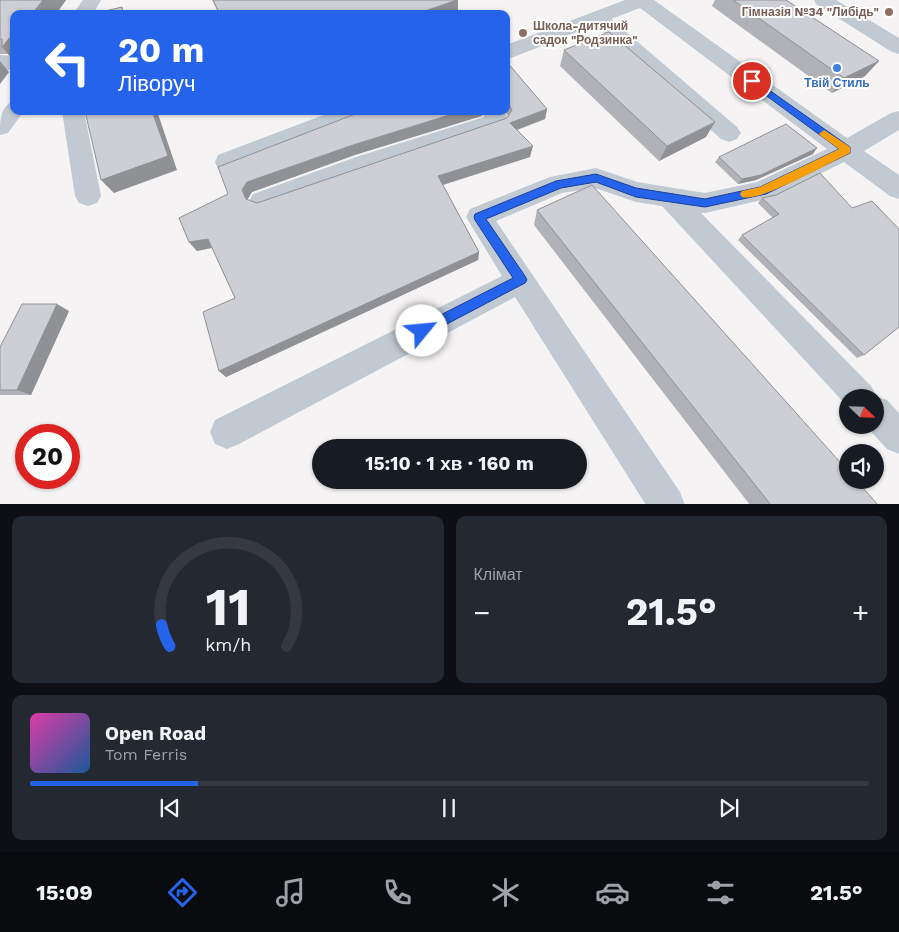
<!DOCTYPE html>
<html lang="uk">
<meta charset="utf-8">
<style>
:root{--surface:#171b24;--page:#242831;--text:#f1f3f6;--muted:#9ea1a6;--line:#363941;--accent:#2563eb}
body{margin:0;font-family:"Work Sans",sans-serif;background:var(--page);color:var(--text);height:100vh;display:flex;flex-direction:column;font-size:19px;white-space:nowrap}
*{box-sizing:border-box;margin:0}
p{font-size:16px;color:var(--muted)}
.icon{flex:none;width:28px;height:28px;fill:none;stroke:currentColor;stroke-width:2;stroke-linecap:round;stroke-linejoin:round}
.map{position:relative;height:504px;overflow:hidden}
.panel{display:flex;flex-direction:column;gap:12px;padding:12px;background:#0d0f14;flex:1}
.panel>*{flex:none}
.hud{position:absolute;left:10px;top:10px;width:500px;height:105px;border-radius:10px;box-shadow:0 1px 4px #0004;background:#2563eb;color:#fff;overflow:hidden}
.needle{width:32px;rotate:113deg}
.buttons{position:absolute;left:839px;top:389px;display:grid;gap:10px}
.buttons a{display:grid;place-items:center;width:45px;height:45px;border-radius:50%;background:var(--surface);box-shadow:0 1px 4px #0004;font-size:25px}
.speed{position:absolute;left:15px;top:424px;display:flex;gap:10px;font-size:25px;font-weight:700;text-align:center}
.speed>*{display:grid;place-content:center;width:65px;height:65px;border-radius:50%;background:var(--surface);box-shadow:0 1px 4px #0004;line-height:1}
.speed .limit{border:8px solid #d22;background:#fff;color:#111}
.pin{position:absolute;display:grid;place-items:center;width:42px;height:42px;color:#fff;margin:-21px;border:2px solid #fff;border-radius:50%;box-shadow:0 1px 5px #0007}
.me{position:absolute;width:55px;margin:-28px;rotate:62deg;stroke-linejoin:round;filter:drop-shadow(0 0 4px #0008)}
.turn{display:flex;align-items:center;gap:18px;height:105px;padding:0 25px;font-size:22px}
.turn .icon{width:65px;height:65px;stroke-width:2.5}
.turn b{display:block;font-size:35px;line-height:42px}
.big{font-size:38px;font-weight:700;line-height:1.1}
.panel .card{flex:1;display:flex;flex-direction:column;justify-content:center;gap:8px;min-width:0;padding:0 18px;border-radius:10px;background:var(--page)}
.panel .dial{align-items:center;gap:0}
.dial svg{height:130px;overflow:visible;fill:none;stroke:var(--line);stroke-width:7;stroke-linecap:round;text-anchor:middle}
.dial text{fill:var(--text);stroke:none}
.song{display:flex;align-items:center;gap:15px}
.cover{width:60px;height:60px;border-radius:8px;background:linear-gradient(135deg,hsl(320 70% 55%),hsl(210 70% 35%))}
.played{height:5px;border-radius:2px;background:linear-gradient(90deg,var(--accent) 20%,var(--line) 20%)}
.keys{display:flex;justify-content:space-around;direction:ltr}
.heat{display:flex;justify-content:space-between;align-items:center;font-size:28px;direction:ltr}
.panel .tiles{flex:1;display:grid;gap:12px;grid-template-columns:1fr 1fr}
.card:last-child{grid-column:span 2}
.trip{position:absolute;left:312px;top:439px;width:275px;height:50px;border-radius:25px;background:var(--surface);box-shadow:0 1px 4px #0004;font-weight:700;line-height:50px;text-align:center}
.dock{display:flex;height:80px;justify-content:space-around;align-items:center;background:#090b0e;color:var(--muted)}
.dock .icon{width:35px;height:35px}
.dock .selected{color:var(--accent)}
.dock b{font-size:22px;color:var(--text)}
.map>svg:first-child{display:block}
</style>
<div class="map">
<svg width="899" height="505" viewBox="0 0 899 505">
<rect width="100%" height="100%" fill="#f5f3f3"/>
<g fill="none" stroke-linecap="round" stroke-linejoin="round">
<!-- minor -->
<path fill="#c1cad2" fill-rule="evenodd" d="M83,0H101L93,14H73Z
M625,0H654L847,138L891,113L899,111V130L864,151L899,175V199L890,196L844,162L771,198L705,213H701L872,387L876,396L887,400L899,413V454L887,449L865,425H875V398H848V407L662,206L636,202L595,188L562,193L496,221L680,492L685,505H646L515,297L239,444L227,449L215,444L210,432L215,420L502,276L466,217L470,209L550,177L596,168L637,182L705,193L757,182L827,149L640,8L611,19L737,127L741,133L737,139L729,142L721,139L595,25L506,60V45Z
M814,0H836L899,38V54L892,52L816,4Z
M0,55L14,56V70L0,69Z
M14,101V111H24L8,133L0,135C0,120 0,106 14,101Z
M62,111H84L101,196L97,203L88,206L79,203L75,196Z
M334,111H369L366,117L236,169L227,171L218,169L215,162L218,155Z
M482,111H504L509,121L505,127L374,171L262,211L253,208L249,201L253,194L356,157L484,117Z"/>
</g>
<!-- wall -->
<path fill="#b0b2b7" d="M0,0H66L56,14H14V61L8,54H0Z
M212,0H458V14H219Z
M715,0H786L879,61L865,76L832,93L712,6Z
M564,50L706,137L659,161L560,66Z
M506,61L547,109L545,119L517,130L530,157L443,185L479,252L478,260L226,377L219,371L235,298L212,248L197,251L189,242L228,194L482,116L355,155L252,192L247,200L257,203L507,118L508,116L505,111H506Z
M813,154L756,180L738,184L715,162L719,157Z
M776,195L864,355L857,358L738,240L742,235L773,218L758,203L762,198Z
M537,210L878,505H750L534,225Z
M69,311L31,395H0V347Z"/>
<!-- shaded-wall -->
<path fill="#909195" d="M43,0H66L56,14H32Z
M457,0H458V14H416Z
M12,35L14,37V61L2,47Z
M0,61L9,72L0,84Z
M879,61L865,76L832,93L844,78Z
M547,109L545,119L508,133L510,123Z
M152,111H157L177,170L114,193L101,180Z
M462,111H482V116L355,155L252,192L247,200L246,199L242,190L247,182L353,145Z
M715,122L706,137L659,161L667,146Z
M533,146L530,157L439,186L438,176Z
M817,148L813,154L756,180L738,184L742,179Z
M208,239L215,247L197,251L189,242Z
M479,252L478,260L226,377L219,371Z
M57,304L69,311L31,395L17,390Z"/>
<!-- building -->
<path fill="#cdcfd5" stroke="#909195" d="M0,0H43L32,14H14V35H12L2,47V39H0Z
M213,0H457L416,14H220Z
M733,0H786L879,61L844,78Z
M122,7L123,14H93Z
M609,32L715,122L667,146L564,50Z
M506,61L547,109L510,123L533,146L438,176L479,252L219,371L203,312L235,298L208,239L189,242L179,218L228,194L218,167L363,111H462L353,145L247,182L242,190L246,199L257,203L507,118L512,110L506,100Z
M85,111H152L168,156L101,180Z
M786,124L817,148L761,175L742,179L719,157Z
M820,173L852,208L872,201L899,229V327L864,355L742,235L779,214L762,198L776,195Z
M592,185L848,471V480H856L878,505H771L537,210Z
M22,304H57L17,390H0V347Z"/>
<!-- route -->
<path fill="#2563eb" stroke="#184099" d="M752,78L850,147V153L766,194L705,207L636,197L596,182L561,188L486,219L525,276L527,280L525,283L426,335L422,337L417,335L416,331L417,327L513,278L475,220L474,217L475,214L556,181L596,174L636,188L705,199L760,187L839,149L749,83V79Z"/>
<!-- slow -->
<path fill="#f59e0b" d="M824,130L850,147V153C831,162 759,203 742,197L740,194L742,191L760,187L839,149L821,136L819,134Z"/>
<!-- markers -->
<g fill="#8d6e63" stroke="#fff" stroke-width="2">
<circle cx="889" cy="12" r="5"/>
<circle cx="523" cy="33" r="5"/>
</g>
<circle fill="#3f7fe0" stroke="#fff" stroke-width="2" cx="837" cy="68" r="5"/>
<g text-anchor="middle" dominant-baseline="central" stroke-width="4" stroke-linejoin="round" paint-order="stroke">
<!-- far-education labels -->
<g font-size="12" font-weight="bold" fill="#785e54" stroke="#fff" text-anchor="end">
<text x="879" y="12">Гімназія №34 "Либідь"</text>
<text x="533" y="26" text-anchor="start">Школа-дитячий<tspan x="533" dy="14">садок "Родзинка"</tspan></text>
</g>
<!-- far-shop labels -->
<g font-size="12" font-weight="bold" fill="#366cbe" stroke="#fff">
<text x="837" y="83">Твій Стиль</text>
</g>
</g>
</svg>
<div class="buttons">
<a><svg class="needle" viewBox="-14 -14 28 28"><path d="M0-13l5 13h-10z" fill="#e53935"/><path d="M0 13l5-13h-10z" fill="#9ea1a6"/></svg></a>
<a><svg class="icon" aria-label="sound" viewBox="0 0 24 24"><path d="M4 9h4l5-4v14l-5-4H4zM17 9q2 3 0 6"/></svg></a>
</div>
<div class="speed"><div class="limit">20</div></div>
<div class="pin" style="left:752px;top:81px;background:#d93025"><svg class="icon" aria-label="arrive" viewBox="0 0 24 24"><path d="M6 21V4h12l-3 4 3 4H6"/></svg></div>
<svg class="me" style="left:422px;top:331px" viewBox="-20 -20 40 40"><circle r="19" fill="#fff"/><path d="M0-13L10 11 0 6-10 11z" fill="#2563eb"/></svg>
<div class="trip">15:10 · 1 хв · 160 m</div>
<div class="hud">
<div class="turn"><svg class="icon" aria-label="left" viewBox="0 0 24 24"><path d="M17 20v-9H6M10 6l-5 5 5 5"/></svg><div><b>20 m</b>Ліворуч</div></div>
</div>
</div>
<section class="panel">
<div class="tiles">
<div class="card dial"><svg viewBox="0 0 100 80">
<path d="M14 69A42 42 0 1 1 86 69"/>
<path d="M14 69A42 42 0 0 1 9 56" stroke="#2563eb"/>
<text x="50" y="56" font-size="32" font-weight="700">11</text>
<text x="50" y="72" font-size="11">km/h</text>
</svg></div>
<div class="card"><p>Клімат</p>
<div class="heat"><a>−</a><b class="big">21.5°</b><a>+</a></div>
</div>
<div class="card">
<div class="song"><i class="cover"></i><div><b>Open Road</b><p>Tom Ferris</p></div></div>
<div class="played"></div>
<div class="keys"><svg class="icon" aria-label="previous" viewBox="0 0 24 24"><path d="M18 5L8 12l10 7zM5 5v14"/></svg><svg class="icon" aria-label="pause" viewBox="0 0 24 24"><path d="M8 5v14M16 5v14"/></svg><svg class="icon" aria-label="next" viewBox="0 0 24 24"><path d="M6 5l10 7-10 7zM19 5v14"/></svg></div>
</div>
</div>
</section>
<nav class="dock">
<b>15:09</b>
<svg class="icon selected" aria-label="directions" viewBox="0 0 24 24"><path d="M12 3l9 9-9 9-9-9zM9 14v-3h6M13 9l2 2-2 2"/></svg>
<svg class="icon" aria-label="music" viewBox="0 0 24 24"><path d="M9 18V5l10-2v13"/><circle cx="6" cy="18" r="3"/><circle cx="16" cy="16" r="3"/></svg>
<svg class="icon" aria-label="phone" viewBox="0 0 24 24"><path d="M5 4h4l2 5-3 2q2 4 5 5l2-3 5 2v4C11 20 4 13 5 4z"/></svg>
<svg class="icon" aria-label="climate" viewBox="0 0 24 24"><path d="M12 3v18M4 7l16 10M4 17L20 7"/></svg>
<svg class="icon" aria-label="car" viewBox="0 0 24 24"><path d="M5 17H2v-5l4-1 3-4h7l3 4 3 1v5h-3M9 17h6M6 11h13"/><circle cx="7" cy="17" r="2"/><circle cx="17" cy="17" r="2"/></svg>
<svg class="icon" aria-label="filters" viewBox="0 0 24 24"><path d="M4 7h16M4 17h16"/><circle cx="9" cy="7" r="2"/><circle cx="15" cy="17" r="2"/></svg>
<b>21.5°</b>
</nav>
